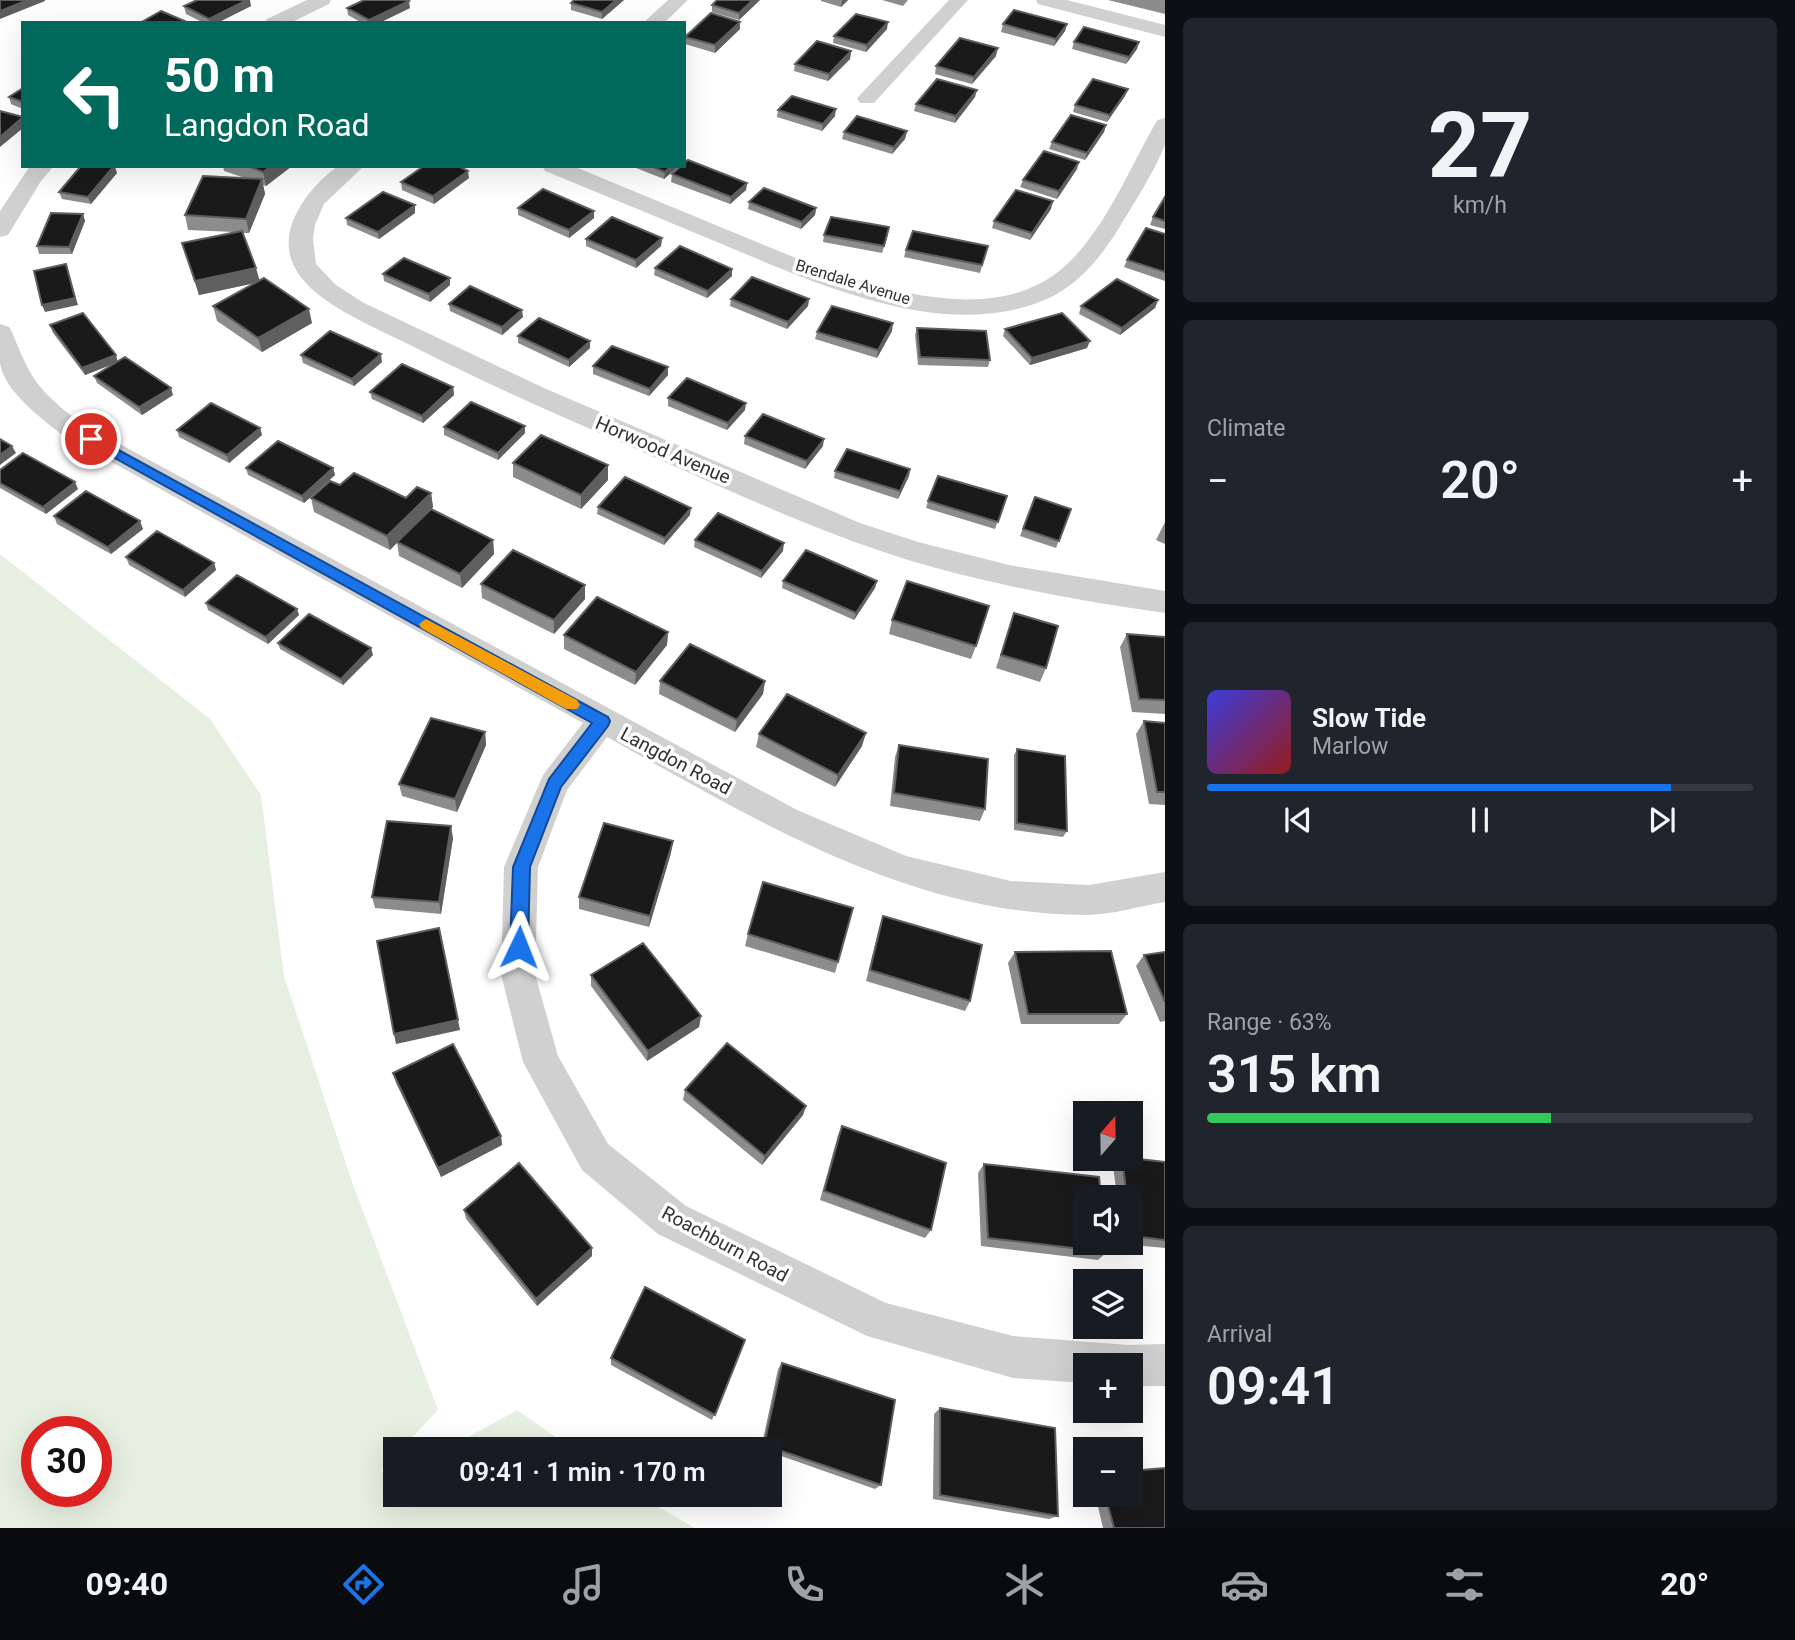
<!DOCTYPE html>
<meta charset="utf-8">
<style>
:root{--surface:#171b24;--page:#20242c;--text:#f1f3f6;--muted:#9ea1a6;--line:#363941;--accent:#1a73e8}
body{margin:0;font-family:Roboto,sans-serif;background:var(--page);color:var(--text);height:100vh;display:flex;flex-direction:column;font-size:26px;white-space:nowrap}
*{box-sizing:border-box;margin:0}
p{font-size:23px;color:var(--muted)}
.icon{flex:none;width:38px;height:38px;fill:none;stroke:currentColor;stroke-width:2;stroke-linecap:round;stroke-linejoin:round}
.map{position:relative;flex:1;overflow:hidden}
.details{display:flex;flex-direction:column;gap:18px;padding:18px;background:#0d0f14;width:630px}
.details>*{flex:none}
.guide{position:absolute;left:21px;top:21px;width:665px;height:147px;border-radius:0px;box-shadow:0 7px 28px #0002;background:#00695c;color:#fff;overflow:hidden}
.needle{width:46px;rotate:20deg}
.fabs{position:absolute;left:1073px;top:1101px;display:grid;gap:14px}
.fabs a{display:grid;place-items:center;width:70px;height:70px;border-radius:0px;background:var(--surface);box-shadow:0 7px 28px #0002;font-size:35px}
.speed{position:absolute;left:21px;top:1416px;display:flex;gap:14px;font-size:35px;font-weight:700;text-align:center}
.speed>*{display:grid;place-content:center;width:91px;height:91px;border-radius:50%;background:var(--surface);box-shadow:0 7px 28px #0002;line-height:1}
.speed .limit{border:10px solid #d22;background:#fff;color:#111}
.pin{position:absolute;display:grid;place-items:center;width:60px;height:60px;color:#fff;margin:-30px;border:4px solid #fff;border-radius:50%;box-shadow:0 2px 7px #0007}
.me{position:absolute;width:77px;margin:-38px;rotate:2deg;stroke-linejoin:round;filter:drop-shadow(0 0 5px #0008)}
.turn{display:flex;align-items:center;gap:24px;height:147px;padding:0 28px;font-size:32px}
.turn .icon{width:91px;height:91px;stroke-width:2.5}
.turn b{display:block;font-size:49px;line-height:60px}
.big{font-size:52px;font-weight:600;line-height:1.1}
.details .widget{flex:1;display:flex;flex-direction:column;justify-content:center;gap:10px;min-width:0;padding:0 24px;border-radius:10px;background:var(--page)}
.details .dial{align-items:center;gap:0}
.dial b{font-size:91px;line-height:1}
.song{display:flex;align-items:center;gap:21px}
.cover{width:84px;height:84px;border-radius:10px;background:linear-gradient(135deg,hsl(240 70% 55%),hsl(0 70% 35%))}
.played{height:7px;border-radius:4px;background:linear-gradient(90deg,var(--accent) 85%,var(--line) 85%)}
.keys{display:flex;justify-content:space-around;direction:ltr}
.heat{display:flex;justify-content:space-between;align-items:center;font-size:38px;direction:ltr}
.charge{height:10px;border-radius:5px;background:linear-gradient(90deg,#34c759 63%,var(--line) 0)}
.trip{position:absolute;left:383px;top:1437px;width:399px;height:70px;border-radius:0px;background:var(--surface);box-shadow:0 7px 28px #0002;font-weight:600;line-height:70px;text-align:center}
.menu{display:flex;height:112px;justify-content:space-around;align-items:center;background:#090b0e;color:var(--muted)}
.menu .icon{width:49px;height:49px}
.menu .current{color:var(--accent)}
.menu b{font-size:32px;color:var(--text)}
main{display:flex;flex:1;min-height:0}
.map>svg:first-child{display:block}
</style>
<main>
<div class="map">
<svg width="1165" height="1528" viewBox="0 0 1165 1528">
<rect width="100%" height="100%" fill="#fff"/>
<!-- green -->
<path fill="#e6f0e1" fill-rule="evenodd" d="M0,554L210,719L261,795L284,976L352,1182L438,1410L401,1449H396L395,1455L381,1470L390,1481L395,1478L396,1494L637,1495L695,1528H0ZM37,1432H96V1491H37Z
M517,1410L573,1449H447Z"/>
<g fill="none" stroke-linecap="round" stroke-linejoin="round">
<!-- street -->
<path fill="#d0d0d0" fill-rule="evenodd" d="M307,0H331L329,4L290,23H265L267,19Z
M668,0H688L664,23H643Z
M949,0H968L874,103H860L857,99L860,95Z
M1036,0H1067L1165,25V37L1038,4Z
M1165,118C1165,126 1165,137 1165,144C1158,166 1131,208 1119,228C1102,255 1082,281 1053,296C949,348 809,280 712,240C657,217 601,194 545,171L542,166H573C625,188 678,209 730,231C816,266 964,335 1051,277C1098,246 1127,173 1155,124L1158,120Z
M30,166H54L41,181L8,235L0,237V211Z
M338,166H364L324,204L315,225L313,238L316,264L336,285L364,303L544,388L860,523L918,542L1009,565L1165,591V613C1079,601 992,585 908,560C806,528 709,481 611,438C544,409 477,379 412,346C386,333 360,322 336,307C320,297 302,283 294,266C275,229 310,186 338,166Z
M0,324L9,327L12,332C32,382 38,389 79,422L797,810L906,856L1011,881L1089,885L1165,872V902C1140,906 1112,915 1086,915C910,915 756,820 607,737L567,790L538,867L535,974L558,1056L608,1144L686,1206L886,1303L1013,1336L1128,1345L1165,1344V1386H1130V1365H1085V1383L1013,1378L867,1336L658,1234L582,1170L523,1062L501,974L504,867L543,775L583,723L61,434C41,418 4,391 0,363C0,351 0,337 0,324Z"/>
</g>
<!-- wall -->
<path fill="#8c8c8c" d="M574,0H624L602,19L571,10V3Z
M760,0L739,20L712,12V5Z
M821,0H848L841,7L821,1Z
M882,0H908L903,6Z
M1108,0H1165V14Z
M184,6H251L217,23H204L186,14Z
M347,8H410L379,23H362L348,15Z
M1003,24H1067L1065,31L1054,46L1001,32Z
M740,29L715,53L685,44V37Z
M887,29L866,52L833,43L834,36Z
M1074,42H1139L1137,49L1126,64L1072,49Z
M851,51L850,59L828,81L794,71L795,64Z
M996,56L972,84L935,74L936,66Z
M23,88V109L11,104L9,97Z
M1128,89L1125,96L1107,122L1073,112L1075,105Z
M975,97L955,123L914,111L916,104Z
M778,110L835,116L822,131L777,117Z
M1106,125L1104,132L1085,160L1049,149L1052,142Z
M907,131L905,139L892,154L842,139L844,132Z
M223,166H292L266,186L263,185L265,194L249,233H243L259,280L312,323L262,352L217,321L213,306L255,283L199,295L182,243L234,232L188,230L185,215L245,178L224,171Z
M631,166H679L664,179Z
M1077,169L1057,199L1020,187L1023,180Z
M117,173L91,204L62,199L59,192Z
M672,174L747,183L746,190L730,204L671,182Z
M469,178L434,204L402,190L401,182Z
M1165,197V229L1150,225L1153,217Z
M749,202L816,208L815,215L801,229L748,209Z
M415,205V213L379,239L347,225L346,218Z
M518,208L594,218L569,238L518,215Z
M1051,209L1030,240L992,228L994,221Z
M83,214L85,221L72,254H39L37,246Z
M1165,234V281L1124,267L1127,260Z
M824,235H888L882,253L823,242Z
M662,238L661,246L636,268L586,246V239Z
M988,246L980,273L904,257L906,250Z
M655,268L732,269V276L707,298L654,275Z
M383,274L450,285L430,302L384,281Z
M731,299H809L808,306L787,329L730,306Z
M1158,300L1155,308L1120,335L1079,314L1081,306Z
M449,304L523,317L502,335L450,311Z
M50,325L118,362L173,395L142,415L97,383L94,376L116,363L85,375L53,333Z
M917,328L990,360L988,367L918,365L915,335Z
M1005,329L1087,348L1030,365L1003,336Z
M892,331L877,358L815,339L817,332Z
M518,336L590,348L569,367L518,343Z
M301,355L382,362L354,386L303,363Z
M593,366L668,367V375L649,396L593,374Z
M453,387L454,395L423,423L372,399L370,392Z
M668,398L745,410L727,430L668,406Z
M444,427L525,433L498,460L444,435Z
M260,428L262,435L229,463L179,437L177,430Z
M745,436L823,446L805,469L744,444Z
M513,463L608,465V480L581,509L513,477Z
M246,468H333L335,475L304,503L248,475Z
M910,469L909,476L898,499L834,478L835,471Z
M0,470L78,489L46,514L0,488Z
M340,485L406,498L431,493L433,507L431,510L493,540L494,554L462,588L399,556L397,542L390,550L314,512L311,498Z
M1007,496L995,529L926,508L928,501Z
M1035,497L1071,509L1056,548L1020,536Z
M598,507L690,515L664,545L597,514Z
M54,516L143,529L111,554L57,524Z
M1165,522V544L1156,540Z
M695,540L783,551L761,578L694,547Z
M126,557L214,563L216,570L185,597L129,565Z
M783,581H877L875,588L854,620L782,588Z
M481,584L585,599L554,634L482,598Z
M206,603L297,609L299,615L268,644L208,610Z
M1014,613L1046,668L1040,682L996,668Z
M892,620L976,646L971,659L889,634Z
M668,632L667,645L635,685L564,649V635Z
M1127,634L1165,637V714L1132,712L1120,647Z
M278,643L373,655L343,685L280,649Z
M660,681H765L763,694L735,732L659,694Z
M1144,721L1165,723V805L1149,804L1136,734Z
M485,732L486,745L457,812L402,796L399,784Z
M759,734L862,746L835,787L756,747Z
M899,745L985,809L980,821L890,806L895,757Z
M1017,749L1067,831L1063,837L1014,830V755Z
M453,838L441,914L375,908L372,897Z
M671,853L649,927L579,909V897Z
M883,916L970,1001L965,1011L866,981L879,928Z
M748,934L838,962L835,973L745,946Z
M1015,952L1127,1014L1119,1024H1021L1008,963Z
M1165,952V1021L1160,1022L1136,966L1144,955Z
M591,975L701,1016L699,1027L647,1061L591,986Z
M393,1073L501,1136L502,1145L441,1177L396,1083Z
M685,1090L806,1106L803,1115L762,1165L683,1100Z
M842,1126L931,1230L925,1238L820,1200L838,1135Z
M1120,1158H1130L1165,1162V1248L1122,1244V1242H1130V1197H1117L1113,1166Z
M984,1164L1107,1252L1098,1260L981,1246L978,1173Z
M464,1210L592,1256L537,1306L466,1219Z
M745,1340L712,1420L611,1365V1358Z
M782,1363L881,1485L875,1489L770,1452V1449H761L778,1369Z
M940,1408L1058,1516L1049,1519L933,1499L934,1414Z
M1095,1494H1130L1165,1528H1103Z"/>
<!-- shaded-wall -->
<path fill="#5f5f5f" d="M28,0H45V1L0,19V11Z
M247,0H250L251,6L217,23H210L209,19Z
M616,0H624L602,19V12Z
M753,0H760L739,20V13Z
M842,0H848L841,7Z
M409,1L410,8L379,23H370L369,20Z
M740,22V29L715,53V45Z
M888,22L887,29L866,52L867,45Z
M1067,24L1065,31L1054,46L1056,39Z
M1139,42L1137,49L1126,64L1129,57Z
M998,48L996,56L972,84L974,77Z
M851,51L850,59L828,81L829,74Z
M1128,89L1125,96L1107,122L1110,115Z
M977,90L975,97L955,123L956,116Z
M836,109L835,116L822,131L823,124Z
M23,118V128L0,147V137Z
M1106,125L1104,132L1085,160L1087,153Z
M907,131L905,139L892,154L894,147Z
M1079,162L1077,169L1057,199L1059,191Z
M114,166H115L117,173L91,204L88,197Z
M271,166H292L266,186L263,172Z
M671,166H679L664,179L665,172Z
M468,171L469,178L434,204L433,196Z
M262,179L265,194L249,233L246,219Z
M747,183L746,190L730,204L731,197Z
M1053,201L1051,209L1030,240L1032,233Z
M415,205V213L379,239L378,232Z
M816,208L815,215L801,229L802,222Z
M594,211V218L569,238V230Z
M83,214L85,221L72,254L69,247Z
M662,238L661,246L636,268V260Z
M66,264L78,305L45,312L42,305Z
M256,268L260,282L199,295L195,281Z
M732,269V276L707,298L708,291Z
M450,278V285L430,302L429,294Z
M809,299L808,306L787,329L788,322Z
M1158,300L1155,308L1120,335L1122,328Z
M309,309L312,323L262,352L258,338Z
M522,310L523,317L502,335V327Z
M893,323L892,331L877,358L878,350Z
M590,341V348L569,367V360Z
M1090,341L1087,348L1030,365L1032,358Z
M381,354L382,362L354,386L352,379Z
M116,355L118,362L85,375L82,368Z
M668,367V375L649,396L650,389Z
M453,387L454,395L423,423L422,416Z
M171,388L173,395L142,415L139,407Z
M746,403L745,410L727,430L728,423Z
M525,426V433L498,460V453Z
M260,428L262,435L229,463L227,455Z
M824,439L823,446L805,469L807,461Z
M12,446L16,453L0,465V455Z
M608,465V480L581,509V495Z
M333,468L335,475L304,503L302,496Z
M910,469L909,476L898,499L900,491Z
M75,482L78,489L46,514L43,507Z
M431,493L433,507L390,550L387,536Z
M691,508L690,515L664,545L665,538Z
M140,521L143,529L111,554L108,547Z
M493,540L494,554L462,588L460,574Z
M784,543L783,551L761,578L762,571Z
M214,563L216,570L185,597L183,590Z
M877,581L875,588L854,620L856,613Z
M585,585V599L554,634V620Z
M297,609L299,615L268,644L266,637Z
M668,632L667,645L635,685L636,672Z
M371,648L373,655L343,685L341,679Z
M765,681L763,694L735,732L737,720Z
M485,732L486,745L457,812L455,799Z
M866,733L862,746L835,787L838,775Z
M451,826L453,838L441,914L439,902Z
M673,841L671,853L649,927L650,916Z
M701,1016L699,1027L647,1061L648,1051Z
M458,1020L460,1030L396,1044L394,1034Z
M806,1106L803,1115L762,1165L765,1156Z
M501,1136L502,1145L441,1177L438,1168Z
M592,1248V1256L537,1306L536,1299Z"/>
<!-- building -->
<path fill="#1a1a1a" stroke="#5f5f5f" stroke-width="2" d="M0,0H28L0,11Z
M197,0H247L209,19L184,6Z
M364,0H407L409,1L369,20L347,8Z
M574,0H616L602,12L571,3Z
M717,0H753L739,13L712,5Z
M1014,10L1067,24L1056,39L1003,24Z
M161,11L187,22L185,23H140Z
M711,13L740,22L715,45L685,37Z
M856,14L888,22L867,45L834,36Z
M1084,27L1139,42L1129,57L1074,42Z
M960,38L998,48L974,77L936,66Z
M817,41L851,51L829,74L795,64Z
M937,79L977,90L956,116L916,104Z
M1093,79L1128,89L1110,115L1075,105Z
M23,88V102L9,97Z
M792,96L836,109L823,124L778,110Z
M0,111L23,117L0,137Z
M1071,115L1106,125L1087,153L1052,142Z
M857,116L907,131L894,147L844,132Z
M1044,151L1079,162L1059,191L1023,180Z
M688,160L747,183L731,197L672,174L681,166H684V163Z
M81,166H114L88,197L59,192Z
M248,166H271L263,172Z
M424,166H458L468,171L433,196L401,182Z
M651,166H671L665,172Z
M203,176L262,179L246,219L185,215Z
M764,188L816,208L802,222L749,202Z
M543,189L594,211L569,230L518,208Z
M1016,190L1053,201L1032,233L994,221Z
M383,192L415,205L378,232L346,218Z
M1165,197V221L1153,217Z
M51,213L83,214L69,247L37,246Z
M612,217L662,238L636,260L586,239Z
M831,217L889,227L884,246L824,235Z
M1146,228L1165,234V272L1127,260Z
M242,231L256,268L195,281L182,243Z
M913,231L988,246L982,265L906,250Z
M680,246L732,269L708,291L655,268Z
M404,258L450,278L429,294L383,274Z
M66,264L75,298L42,305L34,271Z
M752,277L809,299L788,322L731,299Z
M264,278L309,309L258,338L213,306Z
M1117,279L1158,300L1122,328L1081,306Z
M470,286L522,310L502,327L449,304Z
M832,306L893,323L878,350L817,332Z
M83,313L116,355L82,368L50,325Z
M1062,313L1090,341L1032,358L1005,329Z
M539,318L590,341L569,360L518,336Z
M917,328L986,331L990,360L920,357Z
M330,331L381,354L352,379L301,355Z
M612,346L668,367L650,389L593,366Z
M125,357L171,388L139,407L94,376Z
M402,364L453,387L422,416L370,392Z
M687,378L746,403L728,423L668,398Z
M471,402L525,426L498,453L444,427Z
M211,403L260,428L227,455L177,430Z
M763,414L824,439L807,461L745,436Z
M541,435L608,465L581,495L513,463Z
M0,439L12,446L0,455Z
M278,441L333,468L302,496L246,468Z
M847,449L910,469L900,491L835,471Z
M23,453L75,482L43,507L0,483V470Z
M354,473L406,498L417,487L431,493L387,536L311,498L330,481L340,485Z
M938,476L1007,496L998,522L928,501Z
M625,477L691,508L665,538L598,507Z
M86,491L140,521L108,547L54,516Z
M1035,497L1071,509L1059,541L1023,529Z
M431,509L493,540L460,574L397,542Z
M718,513L784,543L762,571L695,540Z
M157,531L214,563L183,590L126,557Z
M513,550L585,585L554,620L481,584Z
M806,550L877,581L856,613L783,581Z
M237,575L297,609L266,637L206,603Z
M907,581L989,606L976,646L892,620Z
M597,597L668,632L636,672L564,635Z
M1014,613L1058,626L1046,668L1001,655Z
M309,614L371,648L341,679L278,643Z
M1127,634L1165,637V700L1139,699Z
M690,644L765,681L737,720L660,681Z
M787,694L866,733L838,775L759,734Z
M431,718L485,732L455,799L399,784Z
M1144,721L1165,723V792H1157Z
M899,745L988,759L985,809L894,793Z
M1017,749L1065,756L1067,831L1017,823Z
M387,821L451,826L439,902L372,897Z
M604,823L673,841L650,916L579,897Z
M763,882L853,908L838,962L748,934Z
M883,916L982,945L970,1001L870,970Z
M439,928L458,1020L394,1034L377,941Z
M643,943L701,1016L648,1051L591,975Z
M1111,951L1127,1014H1028L1015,952Z
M1165,952V1002L1144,955Z
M727,1043L806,1106L765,1156L685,1090Z
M453,1044L501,1136L438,1168L393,1073Z
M842,1126L946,1163L931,1230L824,1191Z
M1122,1158H1130L1165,1162V1240L1132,1236L1130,1197H1127Z
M519,1163L592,1248L536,1299L464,1210Z
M984,1164L1099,1177L1101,1197H1085V1242H1106L1107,1252L988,1238Z
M645,1287L745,1340L715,1415L611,1358Z
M782,1363L895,1400L881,1485L764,1445Z
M940,1408L1055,1428L1058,1516L940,1495Z
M1165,1468V1528H1114L1105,1494H1130V1471Z"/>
<!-- route -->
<path fill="#1a73e8" stroke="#114b97" stroke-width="2" d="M91,435L608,717L610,721L608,726L561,787L530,867L528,947L525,953L519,955L513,953L510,947L513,867L549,779L592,723L86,442L84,439Z"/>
<!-- slow -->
<path fill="#f59e0b" d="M426,619L577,700L580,705L577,709H566L421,628L419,624Z"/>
<g text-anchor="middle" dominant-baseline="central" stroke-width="7" stroke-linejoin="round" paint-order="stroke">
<!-- far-street labels -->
<g font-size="16" fill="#333" stroke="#fff">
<text transform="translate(853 282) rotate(17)">Brendale Avenue</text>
</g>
<!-- street labels -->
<g font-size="19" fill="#333" stroke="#fff">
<text transform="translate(663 450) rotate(23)">Horwood Avenue</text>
<text transform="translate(676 761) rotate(28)">Langdon Road</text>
<text transform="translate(725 1244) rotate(28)">Roachburn Road</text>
</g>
</g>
</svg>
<div class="fabs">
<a><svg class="needle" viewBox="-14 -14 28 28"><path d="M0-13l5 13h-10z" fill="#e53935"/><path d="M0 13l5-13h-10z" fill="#9ea1a6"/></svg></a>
<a><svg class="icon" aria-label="sound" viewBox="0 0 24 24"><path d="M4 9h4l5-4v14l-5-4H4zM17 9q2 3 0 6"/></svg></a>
<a><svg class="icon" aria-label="layers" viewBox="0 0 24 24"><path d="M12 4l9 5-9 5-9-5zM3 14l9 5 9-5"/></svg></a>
<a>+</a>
<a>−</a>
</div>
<div class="speed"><div class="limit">30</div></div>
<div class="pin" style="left:91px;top:439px;background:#d93025"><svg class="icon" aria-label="arrive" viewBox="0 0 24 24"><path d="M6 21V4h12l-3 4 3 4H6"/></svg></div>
<svg class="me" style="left:519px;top:947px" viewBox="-20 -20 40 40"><path d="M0-17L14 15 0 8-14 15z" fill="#1a73e8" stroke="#fff" stroke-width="4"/></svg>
<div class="trip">09:41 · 1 min · 170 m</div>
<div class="guide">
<div class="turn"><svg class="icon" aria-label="left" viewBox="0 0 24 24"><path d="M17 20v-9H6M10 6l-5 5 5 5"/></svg><div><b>50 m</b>Langdon Road</div></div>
</div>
</div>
<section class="details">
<div class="widget dial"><b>27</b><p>km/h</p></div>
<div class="widget"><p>Climate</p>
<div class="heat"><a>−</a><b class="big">20°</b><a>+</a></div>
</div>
<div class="widget">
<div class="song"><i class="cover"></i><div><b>Slow Tide</b><p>Marlow</p></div></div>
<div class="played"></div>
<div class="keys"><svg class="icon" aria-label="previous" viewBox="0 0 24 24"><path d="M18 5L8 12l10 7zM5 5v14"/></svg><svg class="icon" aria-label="pause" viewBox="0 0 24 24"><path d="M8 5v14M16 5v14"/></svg><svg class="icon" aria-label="next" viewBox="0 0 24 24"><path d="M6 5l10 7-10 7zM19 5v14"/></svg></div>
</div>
<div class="widget"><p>Range · 63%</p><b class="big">315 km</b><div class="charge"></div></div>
<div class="widget"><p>Arrival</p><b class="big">09:41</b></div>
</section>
</main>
<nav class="menu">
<b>09:40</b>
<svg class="icon current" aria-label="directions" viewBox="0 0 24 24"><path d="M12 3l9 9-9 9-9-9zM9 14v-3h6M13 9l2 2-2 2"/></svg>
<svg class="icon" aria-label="music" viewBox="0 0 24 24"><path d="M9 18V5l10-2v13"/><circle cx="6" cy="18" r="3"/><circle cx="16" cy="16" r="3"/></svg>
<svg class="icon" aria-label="phone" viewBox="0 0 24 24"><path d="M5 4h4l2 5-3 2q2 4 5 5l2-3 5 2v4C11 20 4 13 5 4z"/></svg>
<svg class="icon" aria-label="climate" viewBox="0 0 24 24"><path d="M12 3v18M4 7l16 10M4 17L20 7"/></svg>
<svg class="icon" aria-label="car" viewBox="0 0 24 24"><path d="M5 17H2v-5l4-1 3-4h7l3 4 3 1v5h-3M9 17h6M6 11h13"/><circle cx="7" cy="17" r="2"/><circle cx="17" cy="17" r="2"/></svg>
<svg class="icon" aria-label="filters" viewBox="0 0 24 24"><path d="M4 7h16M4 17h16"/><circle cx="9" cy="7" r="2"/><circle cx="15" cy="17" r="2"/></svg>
<b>20°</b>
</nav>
